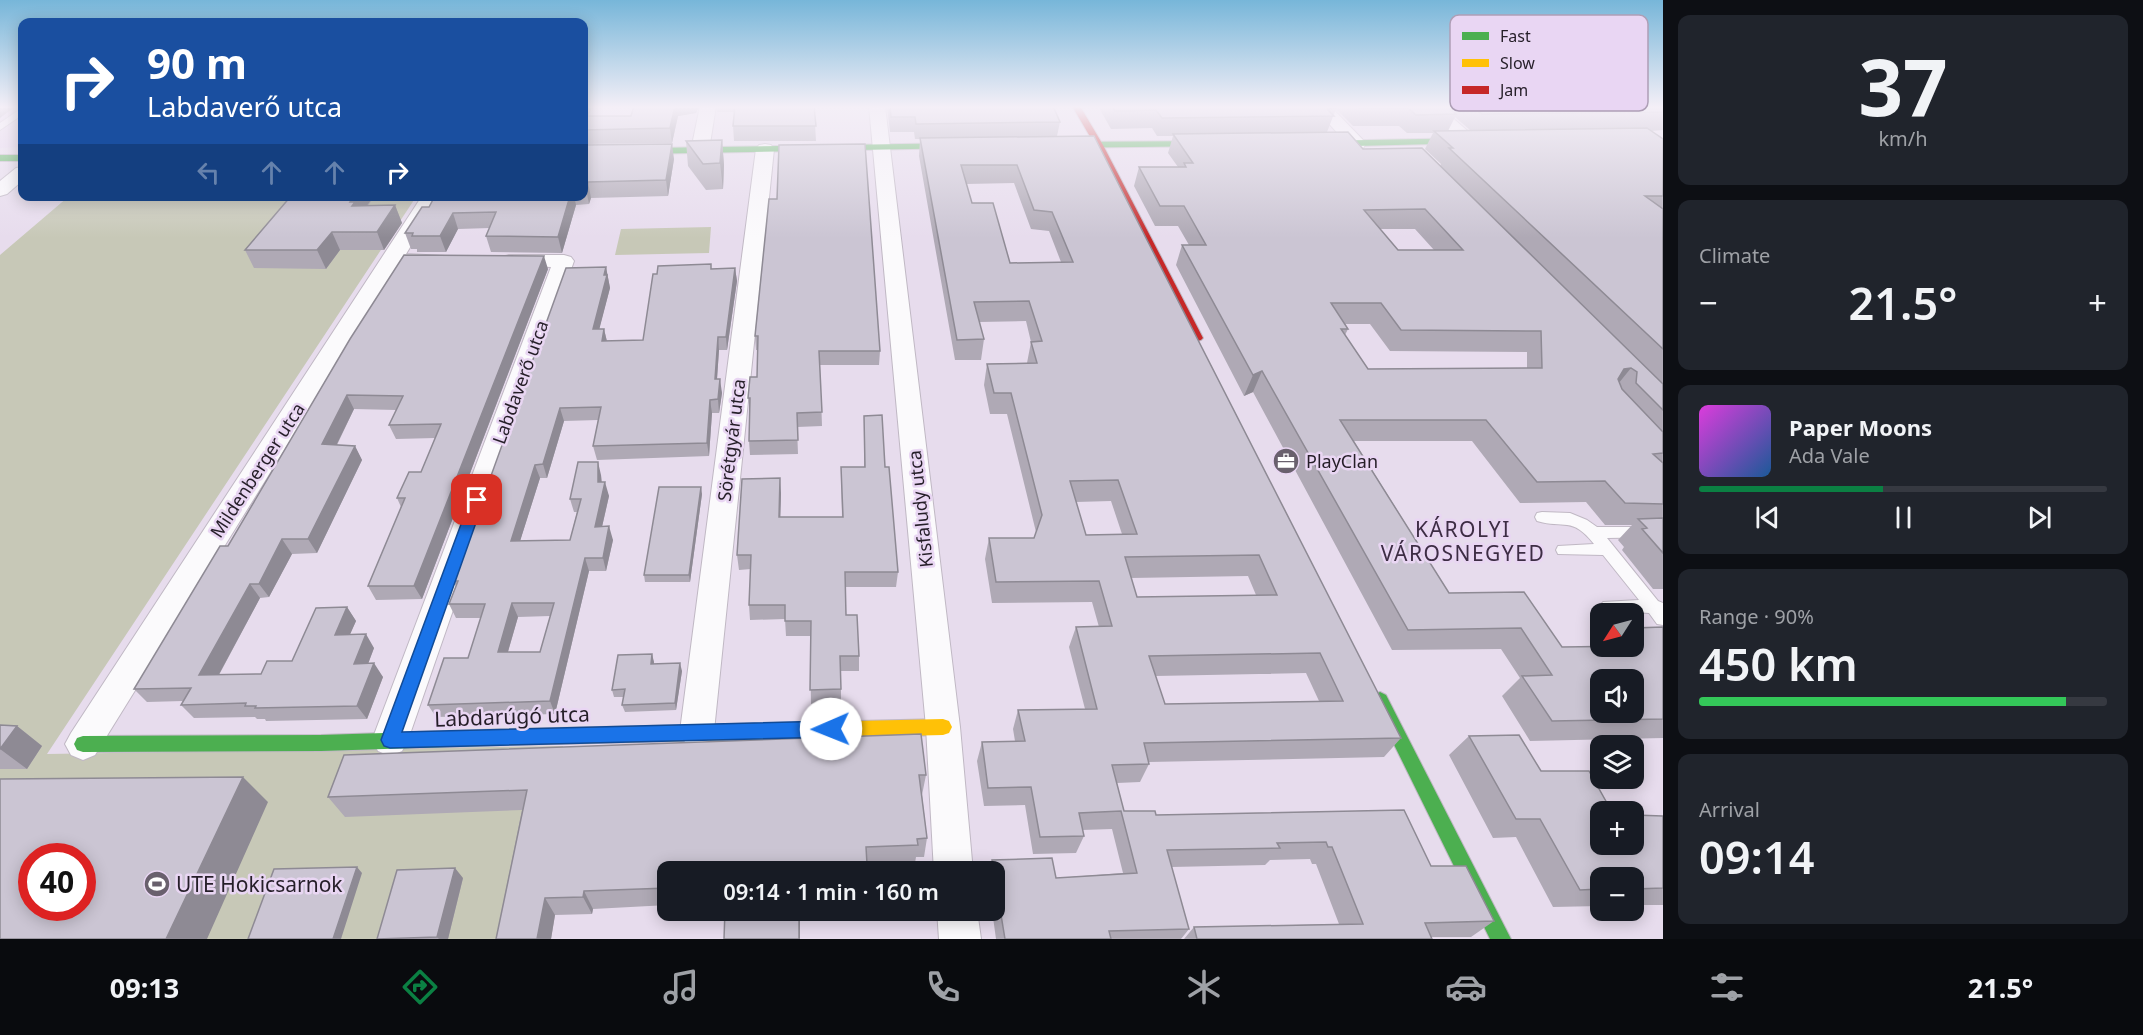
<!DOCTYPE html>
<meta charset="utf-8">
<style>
:root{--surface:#171b24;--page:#20242c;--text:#f1f3f6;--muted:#9ea1a6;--line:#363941;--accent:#0b8043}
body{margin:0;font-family:"Noto Sans",sans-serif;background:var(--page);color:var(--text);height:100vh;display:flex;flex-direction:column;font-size:22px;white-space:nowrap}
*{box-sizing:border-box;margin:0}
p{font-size:20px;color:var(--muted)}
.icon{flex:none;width:33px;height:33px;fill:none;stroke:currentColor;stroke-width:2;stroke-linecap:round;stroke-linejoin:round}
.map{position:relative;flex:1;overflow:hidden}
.drawer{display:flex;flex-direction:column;gap:15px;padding:15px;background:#0d0f14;width:480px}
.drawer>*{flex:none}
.banner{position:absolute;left:18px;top:18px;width:570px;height:183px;border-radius:12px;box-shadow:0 3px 15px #0003;background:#1a4fa0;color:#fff;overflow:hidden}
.needle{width:39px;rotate:234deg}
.controls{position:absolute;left:1590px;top:603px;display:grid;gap:12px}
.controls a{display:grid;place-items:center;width:54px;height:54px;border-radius:12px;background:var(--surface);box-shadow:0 3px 15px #0003;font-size:30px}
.speed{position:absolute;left:18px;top:843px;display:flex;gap:12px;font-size:30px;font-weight:700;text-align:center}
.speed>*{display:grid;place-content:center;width:78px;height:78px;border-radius:50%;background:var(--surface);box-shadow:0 3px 15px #0003;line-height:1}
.speed .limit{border:9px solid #d22;background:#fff;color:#111}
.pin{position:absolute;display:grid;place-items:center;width:51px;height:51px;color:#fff;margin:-26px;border-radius:12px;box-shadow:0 3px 9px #0006}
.me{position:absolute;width:66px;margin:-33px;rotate:269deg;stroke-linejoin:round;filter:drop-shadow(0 0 4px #0008)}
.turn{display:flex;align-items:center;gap:21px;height:126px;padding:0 30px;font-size:27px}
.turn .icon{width:78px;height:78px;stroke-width:2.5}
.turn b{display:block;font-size:42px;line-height:51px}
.lanes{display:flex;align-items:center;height:57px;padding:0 30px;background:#0003;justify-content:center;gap:30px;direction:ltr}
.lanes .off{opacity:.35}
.big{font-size:45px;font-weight:600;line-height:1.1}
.drawer .widget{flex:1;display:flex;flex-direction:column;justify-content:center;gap:9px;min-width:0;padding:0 21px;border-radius:12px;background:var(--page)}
.drawer .dial{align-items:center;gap:0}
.dial b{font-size:78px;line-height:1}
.song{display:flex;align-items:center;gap:18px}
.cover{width:72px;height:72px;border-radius:9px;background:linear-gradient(135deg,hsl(300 70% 55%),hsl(210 70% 35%))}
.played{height:6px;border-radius:3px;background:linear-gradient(90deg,var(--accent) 45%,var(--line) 45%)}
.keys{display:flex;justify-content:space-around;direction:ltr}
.heat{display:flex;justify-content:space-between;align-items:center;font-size:33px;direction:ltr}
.charge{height:9px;border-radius:4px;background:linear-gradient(90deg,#34c759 90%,var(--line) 0)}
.trip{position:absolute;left:657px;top:861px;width:348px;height:60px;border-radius:12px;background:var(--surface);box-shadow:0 3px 15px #0003;font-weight:600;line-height:60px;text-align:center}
.dock{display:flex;height:96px;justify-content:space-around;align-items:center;background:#090b0e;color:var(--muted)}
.dock .icon{width:42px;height:42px}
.dock .active{color:var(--accent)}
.dock b{font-size:27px;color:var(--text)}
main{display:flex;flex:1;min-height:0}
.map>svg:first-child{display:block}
</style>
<main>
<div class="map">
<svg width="1663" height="939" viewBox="0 0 1663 939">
<rect width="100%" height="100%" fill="#e7dced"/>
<!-- built -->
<path fill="#e5d3ee" d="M0,106H22V147L0,148Z"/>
<!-- green -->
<path fill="#c7c8b7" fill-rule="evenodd" d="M68,197H416L47,754L563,746L513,939H0V255ZM32,856H82V908H32Z
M711,227L709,253L615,255L621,229Z"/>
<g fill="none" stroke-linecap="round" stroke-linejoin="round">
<defs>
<path id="lane" d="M19,110H22V115L0,130V123Z
M1542,512L1570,513L1587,520L1597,527H1663V537L1607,538L1658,601L1663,603V625L1657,624L1649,613L1603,610L1600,606L1603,602L1639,600L1603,555L1558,554L1556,550L1558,546L1594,544C1572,516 1564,529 1537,521L1535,517L1537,513Z"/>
<path id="street" d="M700,106H716L709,150L706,154H694L691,150Z
M869,106H885L960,727L973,872H934L926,727Z
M1313,106H1330L1363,140L1366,144L1363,148H1351Z
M1421,106H1439L1479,141L1476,145H1464Z
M765,144L771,145L774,149L714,731L709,742L697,747L685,742L680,731L756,149L759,145Z
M22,167V181L7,194L0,196V181L16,168Z
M422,196H441L406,254L445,256L448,260L445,264L398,266L95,755L83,760L71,755L65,744L71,733Z
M509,255H564L571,257L574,261L408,740L402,751L390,756L378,751L372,740L551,267L502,265L499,261L502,257Z
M937,910H977L981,939H939Z"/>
<path id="fast" d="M1473,138L1476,139V143L1314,147L1310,144L1314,141Z
M1215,141L1219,144L1218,146L1053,148L1049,145L1053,142Z
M963,143L967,146L966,148L584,155V149Z
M0,155H22V161H0Z
M1380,692L1386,695L1511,939H1490L1372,700L1374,695Z
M511,729L517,731L520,737L517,743L511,745L321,751L83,752L77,750L74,744L77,738L83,736L321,735Z"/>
<path id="slow" d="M943,719L949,721L952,727L949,733L943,735L511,745L505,743L502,737L505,731L511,729Z"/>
<path id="jam" d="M1072,106H1080L1103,145L1203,338L1201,340L1197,341L1191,338L1095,145Z"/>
</defs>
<!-- lane casing -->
<use href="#lane" stroke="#c0b8c4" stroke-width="2"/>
<!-- street casing -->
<use href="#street" stroke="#c0b8c4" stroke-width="2"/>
<!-- fast casing -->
<use href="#fast" stroke="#c0b8c4" stroke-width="2"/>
<!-- slow casing -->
<use href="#slow" stroke="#c0b8c4" stroke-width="2"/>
<!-- jam casing -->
<use href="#jam" stroke="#c0b8c4" stroke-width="2"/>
<!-- lane -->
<use href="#lane" fill="#fbfafc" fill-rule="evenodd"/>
<!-- street -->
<use href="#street" fill="#fbfafc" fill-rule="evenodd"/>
<!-- fast -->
<use href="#fast" fill="#4caf50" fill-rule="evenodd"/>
<!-- slow -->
<use href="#slow" fill="#ffc107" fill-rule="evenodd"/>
<!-- jam -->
<use href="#jam" fill="#c62828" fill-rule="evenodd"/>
</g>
<!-- wall -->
<path fill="#afa9b5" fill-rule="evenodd" d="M584,106H592L588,116H631L634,106H699L696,113L678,116L672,143L584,144Z
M717,106H814L816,141H734L733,126L734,112H717Z
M887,106H1053L1060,122L1057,136L1401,738L1384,757L1149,762V764L1140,782L1117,783L1124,811L1156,815L1404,810L1431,866L1494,921L1471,937H1431L1432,939H1184L1194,927L1339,924L1316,864H1312L1310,859L1270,860L1265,865L1171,867L1189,929L1181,939H996L992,910H994V872H989L992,860L1056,878L1123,873L1112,829L1082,830L1084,836L1076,853L1033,854L1025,805L984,806L977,761L982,742L1015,741L1013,729L1018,710L1085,709L1069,647L1076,627H1099L1092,602L992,603L985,559L989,538H1034L1036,532L1007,414H990L984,385L987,364L1027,363L1031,342L1026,321L979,322L984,339L981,360H955L919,156L920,139H915L914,132H890ZM1014,183L1031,229L1049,231L1061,262L1010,263L972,203L966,184ZM1111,501L1122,534L1086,535L1076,502ZM1248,576L1256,595L1137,597L1131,578ZM1306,673L1319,701L1165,704L1155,676Z
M1098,106H1663V130L1651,131L1663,139V589H1653L1622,550L1624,547L1618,540L1632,525H1605L1586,502L1520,503L1472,441H1354L1449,593L1562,647H1596L1600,642V646H1634L1663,627V738L1530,741L1502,696L1520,678L1501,649L1392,650L1253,392L1244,396L1176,265L1182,245H1189L1178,226H1155L1134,186L1139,167H1178L1168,153L1173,136H1157L1152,128L1111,129ZM1336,109L1353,126H1399L1407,133H1433L1425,149L1441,164L1440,166L1363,149L1327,132ZM1455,117L1470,130L1448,131ZM1380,229H1415L1434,250H1398ZM1345,324H1370L1390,351L1527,352V368L1368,369L1345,335L1348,329Z
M722,140L724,165L723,189L706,190L688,166L686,141Z
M584,145L674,159L668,196L591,198L589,204L576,205L562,253L491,252L486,236L490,228L458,229L446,252H417V249H411L405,233L429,207L435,196H584Z
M291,196H374L368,206L395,205L402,223L384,250H340L326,269L254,268L245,250Z
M606,267L610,288L599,329H604L607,341L643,340L712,269L735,268L737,281L727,350H719L717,379L722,393L719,413H712L709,456L597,460L593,446L598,420L564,421L547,478H540L520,541L570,540L577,512H574L570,499L601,475L602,482L609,496L602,527L613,540L606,571H589L555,714L436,717L428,705L468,658L481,618H456L449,604L456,586L453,581ZM550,616L540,652H508L518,617Z
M548,269L422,599L376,600L368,586L401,507L397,498L421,472L435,438L396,439L389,425L396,410L354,409L337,445L355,446L362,460L317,553L292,554L269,597L260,598L219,675L261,674L292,661L347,607L356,621L350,634L374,648L368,664L383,677L367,719L266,721L265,719H257L255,717L194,718L181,705L183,701L147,702L134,689L228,546L350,339Z
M755,336L880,351L879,365H820L822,426L797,427L798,454L750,455L749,441L750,412L748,398L757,377V350H756Z
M864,416L885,467L898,572L896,587H845L846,615L859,656V671H841V703L811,704L810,636H786L785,619L750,620L749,605L751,569L739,570L737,555L781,493L780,517H842L841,467H864Z
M702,494L690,582H645L644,575Z
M652,654L654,664L682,671L676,710L625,712L622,705L624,697H614L612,690Z
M0,725L17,726L42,746L27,769H0Z
M1469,736L1541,771L1600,844L1663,816V905H1634V878H1600V906L1553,907L1516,837L1493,838L1449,755Z
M926,775L922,795L927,838L924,857H916L915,863L866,865V872H668V905L593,909L592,914L555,915L551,939H496L522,810L345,817L328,797Z
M463,878L448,939H377Z"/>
<!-- shaded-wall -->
<path fill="#8e8a94" d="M0,106H16L0,118Z
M584,106H592L584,127Z
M675,106H699L696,113L678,116L672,143L670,128Z
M722,140L724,165L723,189L720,163Z
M672,144L674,159L668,196L666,180Z
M588,182L591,198L589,204L586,189Z
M354,196H374L360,215L362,219L350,202Z
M570,196H574L576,205L562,253L558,237Z
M395,205L402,223L384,250L377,232Z
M453,213L458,229L446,252L440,236Z
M332,232L340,250L326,269L317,250Z
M544,256L548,269L422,599L414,586Z
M606,267L610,288L596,342L593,329Z
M735,268L737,281L727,350L726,337Z
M604,329L607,342L602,341Z
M718,337L719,350L716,393L715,379Z
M1631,368L1614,389L1607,391L1624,369Z
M1262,371L1253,392L1244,396L1253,375Z
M720,379L722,393L719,413L718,399Z
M347,395L354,409L330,458L322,444Z
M710,400L712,413L709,456L707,443Z
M560,408L564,421L547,478L543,464Z
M355,446L362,460L317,553L308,539Z
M598,462L601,475L602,496L598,482Z
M535,465L540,478L516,554L511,541Z
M780,478L781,493L780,532L779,517Z
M605,482L609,496L599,540L595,527Z
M701,487L702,494L690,582L689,575Z
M609,526L613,540L606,571L603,558Z
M282,539L292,554L269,597L259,584Z
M585,558L589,571L555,714L550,701Z
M250,584L260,598L211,689L199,675Z
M512,603L518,617L504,665L498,652Z
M347,607L356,621L344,648L335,635Z
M366,634L374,648L363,677L354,664Z
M652,654L654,662L653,671L651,664Z
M374,663L383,677L367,719L357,706Z
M680,663L682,671L676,710L675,703Z
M17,726L42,746L27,769L0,749Z
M243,777L268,802L207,939H166Z
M357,867L362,873L341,939H333Z
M455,868L463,878L448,939H439L437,937Z
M584,891L593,909L592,914L583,897Z
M545,898L555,915L551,939H537Z
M799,910H800V939H799Z"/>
<!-- building -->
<path fill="#cbc5d3" stroke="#8e8a94" stroke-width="1.5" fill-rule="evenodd" d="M634,106H675L670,128L584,130V116H631Z
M735,106H814L816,126H733Z
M890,106H1053L1060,122L916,124L915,117H891Z
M1112,106H1334L1336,108L1327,109L1334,116L1162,118L1156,110L1115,111Z
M1358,106H1446L1456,114L1416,115L1408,108H1360Z
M1472,106H1663V112L1482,114Z
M1647,128L1663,139V196H1645L1663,209V349L1449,148H1453L1434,131Z
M1348,132L1363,149L1422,148L1663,384V410L1636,383L1637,372L1631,368L1624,369L1618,379L1622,389L1663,432V453L1653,454L1663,463V504L1625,503L1605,481L1537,482L1486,420H1340L1449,593L1524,592L1562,647L1634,646V628L1663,627V719L1552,721L1522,676L1552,675L1521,628L1408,630L1262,371L1253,375L1182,245H1206L1184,206H1160L1139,167H1186L1184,163H1193L1173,134ZM1425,209L1463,250H1398L1364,210ZM1331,303H1381L1401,330L1541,331L1542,368L1368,369L1341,329H1348ZM1600,680H1634V712H1600Z
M1094,136L1401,738L1144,743L1149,764L1112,765L1124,811H1155L1156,815L1404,810L1431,866H1466L1494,921L1425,923L1432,939H1197L1194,927L1363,924L1332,847H1328L1326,842L1277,843L1280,848L1167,850L1189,929L1109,931L1111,939H1005L992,860L1052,858L1056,878L1137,873L1121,811L1079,813L1084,836L1040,837L1031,787L988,788L982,742L1025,741L1018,710L1097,709L1076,627L1112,626L1099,581L996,582L989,538H1034L1042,515L1011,393H994L987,364L1037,363L1031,342L1042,341L1029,301L974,302L984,339L957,340L920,138ZM961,165H1017L1034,210L1052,212L1073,262L1010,263L993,203H972ZM1118,480L1137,534L1086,535L1070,481ZM1259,555L1277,595L1137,597L1125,557ZM1320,653L1343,701L1165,704L1149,656Z
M722,140L720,163L703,164L686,141Z
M672,144L666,180L588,182L586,189H584V145Z
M865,144L880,351H819L822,412L797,413L798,440L749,441L750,398H748L750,377H757L758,336H755L769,199H777L779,145Z
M291,196H354L350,202H355L352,206L395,205L377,232H332L317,250H245Z
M435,196H570L558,237L486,236L496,212L453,213L440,236H412L413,233H405L422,207H429Z
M404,255L544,256L414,586H368L405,498H397L409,472H421L441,424L389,425L403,396L347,395L322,444L355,446L308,539H282L259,584H250L199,675L261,674L267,661H292L316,608L347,607L335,635L366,634L354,664L374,663L357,706L255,708L256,706H245L246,703L181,705L191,688L134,689L220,546H228L350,339Z
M711,264V269L735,268L726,337H718L715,379H720L718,399L710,400L707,443L593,446L601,407L560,408L543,464L535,465L511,541L570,540L581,499H570L578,462H598V482H605L595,527L609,526L603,558H585L550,701L428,705L444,658H468L485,604H449L458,581H453L566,268L606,267L604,275H607L593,329H604L602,341L643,340L653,274H657L658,266ZM512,603H554L540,652H498Z
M882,415L885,467H889L898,572H845L846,615H857L859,656H840L841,689L810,690L811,621H785V605H749L751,555H737L742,479L780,478L779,517H843L841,467H865L864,416Z
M659,487H701L689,575H644Z
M1663,518V553L1642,529L1647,528L1638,519Z
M652,654L651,664L680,663L675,703L622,705L625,689L612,690L618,655Z
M0,725L17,726L0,749Z
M921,734L926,775H919L927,838L917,839L918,845L866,847L867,864H851L852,872H668V888L584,891L583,897L545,898L537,939H496L527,790L328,797L344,755Z
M1519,735L1541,771H1589L1612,812H1600V844H1634V815L1663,816V888L1634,889V878H1600V889L1580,890L1540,819H1516L1469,736Z
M243,777L166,939H0V779ZM32,856H82V908H32Z
M357,867L333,939H248L274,869Z
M455,868L437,937L377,939L397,870Z
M725,910H799V939H724Z"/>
<!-- sky -->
<linearGradient id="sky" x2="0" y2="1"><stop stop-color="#77b6d9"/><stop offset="0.45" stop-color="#f4eff7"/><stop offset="1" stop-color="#f4eff7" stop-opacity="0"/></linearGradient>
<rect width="1663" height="238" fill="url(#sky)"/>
<!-- route -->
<path fill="#1a73e8" stroke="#114b97" stroke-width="1.5" d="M477,495L484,500L402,732L831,721L837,723L840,729L837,735L831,737L390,748L384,746L381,740L470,500Z"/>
<!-- icons -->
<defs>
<symbol id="office-disc" viewBox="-11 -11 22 22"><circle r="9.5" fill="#69606d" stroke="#e9d6f3"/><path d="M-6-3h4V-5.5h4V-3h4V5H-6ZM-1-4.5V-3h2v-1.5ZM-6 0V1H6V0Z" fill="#fff"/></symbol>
<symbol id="stadium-disc" viewBox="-11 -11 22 22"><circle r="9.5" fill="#69606d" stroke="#e9d6f3"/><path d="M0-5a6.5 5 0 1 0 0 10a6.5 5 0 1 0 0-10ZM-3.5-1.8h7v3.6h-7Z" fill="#fff"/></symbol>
</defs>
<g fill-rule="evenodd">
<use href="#office-disc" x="1271" y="446" width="30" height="30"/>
<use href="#stadium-disc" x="142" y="869" width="30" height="30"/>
</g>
<g text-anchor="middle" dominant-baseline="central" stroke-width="5" stroke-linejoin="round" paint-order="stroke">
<!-- street labels -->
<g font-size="18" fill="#251e28" stroke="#e9d6f3">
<text transform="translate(520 382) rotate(-70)">Labdaverő utca</text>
<text transform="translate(731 440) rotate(-83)">Sörétgyár utca</text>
<text transform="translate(257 470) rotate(-57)">Mildenberger utca</text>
<text transform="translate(920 509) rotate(-96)">Kisfaludy utca</text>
</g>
<!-- poi labels -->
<g font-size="18" fill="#251e28" stroke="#e9d6f3" text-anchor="start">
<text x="1306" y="461">PlayClan</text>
</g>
<!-- quarter labels -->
<g font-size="21" letter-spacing="1.5" fill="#3d2d44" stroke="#e9d6f3">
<text x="1463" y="529">KÁROLYI<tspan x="1463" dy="24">VÁROSNEGYED</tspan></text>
</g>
<!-- near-street labels -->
<g font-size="21" fill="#251e28" stroke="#e9d6f3">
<text transform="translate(512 716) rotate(-2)">Labdarúgó utca</text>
</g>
<!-- near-poi labels -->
<g font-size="21" fill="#251e28" stroke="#e9d6f3" text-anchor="start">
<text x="176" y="884">UTE Hokicsarnok</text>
</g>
</g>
<!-- legend -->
<rect x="1450" y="15" width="198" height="96" rx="9" fill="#e9d6f3" stroke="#ae9fb6" stroke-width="1.5"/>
<rect x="1462" y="32" width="27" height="8" fill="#4caf50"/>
<rect x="1462" y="59" width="27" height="8" fill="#ffc107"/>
<rect x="1462" y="86" width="27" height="8" fill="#c62828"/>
<g font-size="16" fill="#251e28">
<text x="1500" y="42">Fast</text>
<text x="1500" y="69">Slow</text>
<text x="1500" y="96">Jam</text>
</g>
</svg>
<div class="controls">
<a><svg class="needle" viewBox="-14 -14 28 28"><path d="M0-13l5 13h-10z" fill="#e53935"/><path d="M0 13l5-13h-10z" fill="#9ea1a6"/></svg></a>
<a><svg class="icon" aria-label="sound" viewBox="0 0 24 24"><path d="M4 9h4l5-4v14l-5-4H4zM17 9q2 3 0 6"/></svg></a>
<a><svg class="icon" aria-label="layers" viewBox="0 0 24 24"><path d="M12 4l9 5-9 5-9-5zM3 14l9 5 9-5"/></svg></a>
<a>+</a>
<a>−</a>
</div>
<div class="speed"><div class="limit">40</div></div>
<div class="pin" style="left:477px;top:500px;background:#d93025"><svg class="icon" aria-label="arrive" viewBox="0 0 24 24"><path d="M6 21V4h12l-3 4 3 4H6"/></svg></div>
<svg class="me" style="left:831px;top:729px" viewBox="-20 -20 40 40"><circle r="19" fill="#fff"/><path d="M0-13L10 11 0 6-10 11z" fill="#1a73e8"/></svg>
<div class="trip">09:14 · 1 min · 160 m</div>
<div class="banner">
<div class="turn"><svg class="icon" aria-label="right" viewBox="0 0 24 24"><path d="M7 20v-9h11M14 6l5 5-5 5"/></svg><div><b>90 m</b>Labdaverő utca</div></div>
<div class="lanes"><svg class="icon off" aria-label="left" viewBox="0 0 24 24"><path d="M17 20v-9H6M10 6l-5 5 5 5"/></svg><svg class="icon off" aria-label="ahead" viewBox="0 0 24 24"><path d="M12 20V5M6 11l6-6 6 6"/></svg><svg class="icon off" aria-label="ahead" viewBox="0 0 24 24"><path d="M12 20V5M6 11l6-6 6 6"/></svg><svg class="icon" aria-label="right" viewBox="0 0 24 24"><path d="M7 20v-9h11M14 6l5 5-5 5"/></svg></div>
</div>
</div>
<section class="drawer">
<div class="widget dial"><b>37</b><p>km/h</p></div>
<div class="widget"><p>Climate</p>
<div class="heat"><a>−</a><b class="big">21.5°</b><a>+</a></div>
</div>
<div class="widget">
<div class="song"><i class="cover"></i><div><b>Paper Moons</b><p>Ada Vale</p></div></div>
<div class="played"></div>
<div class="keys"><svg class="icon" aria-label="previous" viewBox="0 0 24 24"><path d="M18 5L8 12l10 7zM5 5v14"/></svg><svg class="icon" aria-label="pause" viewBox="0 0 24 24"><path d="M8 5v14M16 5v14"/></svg><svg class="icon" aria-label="next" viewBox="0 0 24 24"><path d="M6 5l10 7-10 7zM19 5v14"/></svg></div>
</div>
<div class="widget"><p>Range · 90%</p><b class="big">450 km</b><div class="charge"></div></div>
<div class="widget"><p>Arrival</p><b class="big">09:14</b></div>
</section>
</main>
<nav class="dock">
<b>09:13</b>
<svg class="icon active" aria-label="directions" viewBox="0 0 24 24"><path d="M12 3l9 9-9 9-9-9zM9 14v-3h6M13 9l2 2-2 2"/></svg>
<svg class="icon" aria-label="music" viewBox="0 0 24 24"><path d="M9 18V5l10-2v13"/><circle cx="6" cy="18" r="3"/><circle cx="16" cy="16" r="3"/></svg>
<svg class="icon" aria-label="phone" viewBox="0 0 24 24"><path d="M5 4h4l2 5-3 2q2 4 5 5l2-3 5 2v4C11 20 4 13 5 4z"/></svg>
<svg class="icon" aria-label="climate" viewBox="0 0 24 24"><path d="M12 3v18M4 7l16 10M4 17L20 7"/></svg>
<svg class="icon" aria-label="car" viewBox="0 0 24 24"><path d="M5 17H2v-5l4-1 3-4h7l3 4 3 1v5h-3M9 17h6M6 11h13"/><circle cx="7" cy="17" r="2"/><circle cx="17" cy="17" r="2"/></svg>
<svg class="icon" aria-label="filters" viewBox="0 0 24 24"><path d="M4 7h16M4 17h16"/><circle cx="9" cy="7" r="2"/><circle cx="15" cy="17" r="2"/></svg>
<b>21.5°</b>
</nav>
